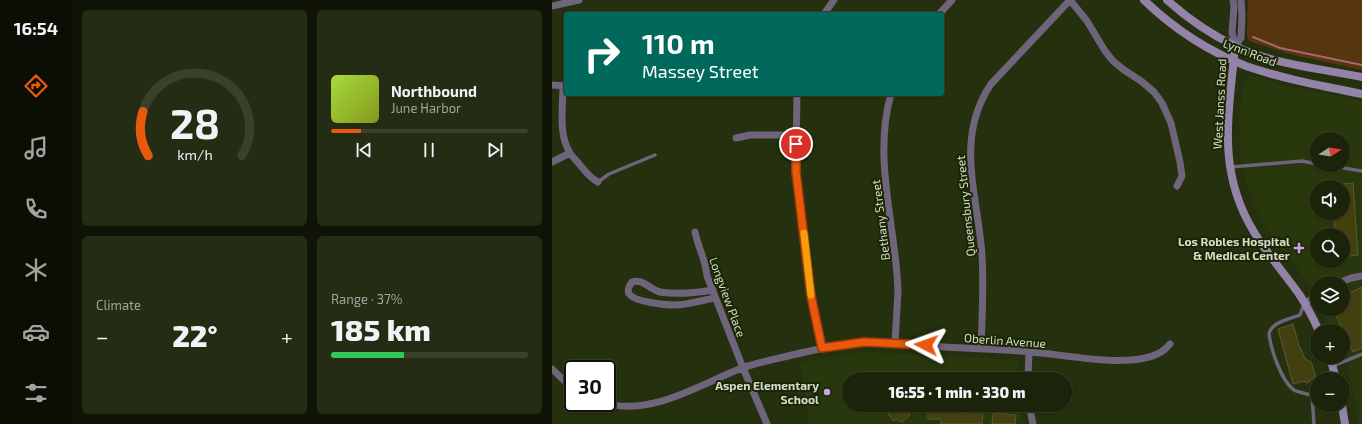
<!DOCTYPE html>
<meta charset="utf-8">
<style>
:root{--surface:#1b240a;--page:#242c13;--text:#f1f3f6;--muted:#a0a49c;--line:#39412b;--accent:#ea580c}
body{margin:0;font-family:"Exo 2",sans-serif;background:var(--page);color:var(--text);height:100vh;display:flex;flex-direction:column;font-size:15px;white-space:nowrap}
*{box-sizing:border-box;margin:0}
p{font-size:13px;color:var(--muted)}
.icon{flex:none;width:22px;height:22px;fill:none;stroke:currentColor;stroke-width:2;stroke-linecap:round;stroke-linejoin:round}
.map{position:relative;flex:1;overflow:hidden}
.drawer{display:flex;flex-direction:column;gap:10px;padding:10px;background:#0f1406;width:480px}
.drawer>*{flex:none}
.hud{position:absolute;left:12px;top:12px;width:380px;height:84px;border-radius:4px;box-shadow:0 1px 3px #0004,0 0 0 1px var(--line);background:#00695c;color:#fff;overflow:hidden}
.needle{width:26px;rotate:78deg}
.controls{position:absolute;left:758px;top:132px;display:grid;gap:8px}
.controls a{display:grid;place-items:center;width:40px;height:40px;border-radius:50%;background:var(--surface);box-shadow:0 1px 3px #0004,0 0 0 1px var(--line);font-size:20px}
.speed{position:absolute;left:12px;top:360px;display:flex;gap:8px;font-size:20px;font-weight:700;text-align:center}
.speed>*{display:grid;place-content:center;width:52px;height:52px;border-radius:50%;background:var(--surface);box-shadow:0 1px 3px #0004,0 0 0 1px var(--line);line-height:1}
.speed .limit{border:2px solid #111;border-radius:6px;background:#fff;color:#111}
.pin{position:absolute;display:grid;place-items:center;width:34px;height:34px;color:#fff;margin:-17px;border:2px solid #fff;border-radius:50%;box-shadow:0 1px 4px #0007}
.me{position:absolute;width:44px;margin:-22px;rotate:274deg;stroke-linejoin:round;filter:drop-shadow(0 0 3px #0008)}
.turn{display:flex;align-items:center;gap:14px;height:84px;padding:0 12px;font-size:18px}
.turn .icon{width:52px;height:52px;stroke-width:2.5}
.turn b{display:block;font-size:28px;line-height:34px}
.big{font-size:30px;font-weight:800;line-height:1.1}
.drawer .tile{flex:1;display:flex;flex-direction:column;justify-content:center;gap:6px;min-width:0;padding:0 14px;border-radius:6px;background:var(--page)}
.drawer .dial{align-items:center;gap:0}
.dial svg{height:104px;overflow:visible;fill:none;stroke:var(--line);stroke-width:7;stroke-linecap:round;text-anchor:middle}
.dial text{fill:var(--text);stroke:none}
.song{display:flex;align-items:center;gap:12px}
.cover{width:48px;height:48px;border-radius:6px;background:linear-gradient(135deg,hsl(80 70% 55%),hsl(70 70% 35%))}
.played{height:4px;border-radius:2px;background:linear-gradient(90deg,var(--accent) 15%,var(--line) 15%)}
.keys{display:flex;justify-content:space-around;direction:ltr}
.heat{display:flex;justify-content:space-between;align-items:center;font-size:22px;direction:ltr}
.charge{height:6px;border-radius:3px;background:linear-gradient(90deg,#34c759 37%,var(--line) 0)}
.drawer .tiles{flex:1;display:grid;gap:10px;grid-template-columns:repeat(2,1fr)}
.trip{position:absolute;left:290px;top:372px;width:230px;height:40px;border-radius:20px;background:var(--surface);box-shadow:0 1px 3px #0004,0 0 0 1px var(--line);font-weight:800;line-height:40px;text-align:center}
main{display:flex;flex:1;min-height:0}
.tabs{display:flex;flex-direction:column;width:72px;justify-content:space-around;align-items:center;background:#0b0e04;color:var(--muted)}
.tabs .icon{width:28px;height:28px}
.tabs .on{color:var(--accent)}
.tabs b{font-size:18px;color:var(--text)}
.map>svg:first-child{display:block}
</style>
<main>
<nav class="tabs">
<b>16:54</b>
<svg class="icon on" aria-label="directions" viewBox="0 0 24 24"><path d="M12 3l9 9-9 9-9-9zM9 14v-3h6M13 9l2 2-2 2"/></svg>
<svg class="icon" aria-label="music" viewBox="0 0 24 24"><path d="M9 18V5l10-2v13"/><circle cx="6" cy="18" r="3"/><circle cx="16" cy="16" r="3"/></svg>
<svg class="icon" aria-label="phone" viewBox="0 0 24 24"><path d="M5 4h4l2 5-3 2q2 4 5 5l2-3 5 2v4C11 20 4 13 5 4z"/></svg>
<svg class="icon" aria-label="climate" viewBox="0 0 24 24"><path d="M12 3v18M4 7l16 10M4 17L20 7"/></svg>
<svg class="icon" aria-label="car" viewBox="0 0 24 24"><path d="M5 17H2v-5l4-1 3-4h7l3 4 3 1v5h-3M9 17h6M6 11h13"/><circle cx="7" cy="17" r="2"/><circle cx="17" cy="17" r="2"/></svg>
<svg class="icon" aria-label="filters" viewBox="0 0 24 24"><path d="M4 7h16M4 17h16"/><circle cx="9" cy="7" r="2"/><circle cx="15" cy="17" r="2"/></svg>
</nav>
<section class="drawer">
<div class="tiles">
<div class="tile dial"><svg viewBox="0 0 100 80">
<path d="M14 69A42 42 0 1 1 86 69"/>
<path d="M14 69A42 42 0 0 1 10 35" stroke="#ea580c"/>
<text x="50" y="56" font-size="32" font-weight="700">28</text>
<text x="50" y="72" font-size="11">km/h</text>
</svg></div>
<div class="tile">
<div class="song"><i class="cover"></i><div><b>Northbound</b><p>June Harbor</p></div></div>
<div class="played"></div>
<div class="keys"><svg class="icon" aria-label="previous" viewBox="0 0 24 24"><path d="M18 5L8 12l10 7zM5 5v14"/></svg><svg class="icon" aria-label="pause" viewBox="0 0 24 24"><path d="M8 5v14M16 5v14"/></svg><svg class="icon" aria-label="next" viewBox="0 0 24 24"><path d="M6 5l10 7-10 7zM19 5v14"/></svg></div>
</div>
<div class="tile"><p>Climate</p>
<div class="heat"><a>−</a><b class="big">22°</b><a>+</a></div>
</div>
<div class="tile"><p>Range · 37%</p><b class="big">185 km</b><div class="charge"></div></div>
</div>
</section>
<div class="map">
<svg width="810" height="424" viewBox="0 0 810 424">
<rect width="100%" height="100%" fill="#24300e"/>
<!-- built -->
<path fill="#28370c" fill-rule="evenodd" d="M699,76L740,87L810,101V424H806L803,399L795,368L796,365L791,354V331H780L770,309H791V283H765V291L761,285L756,283L719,235L706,212L692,178L693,174L690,162L688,159L687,118L692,81L695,77ZM765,139H791V165H765ZM765,187H791V213H765ZM765,235H791V261H765Z
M318,352L465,360L467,361L466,379H297V405H468L472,424H257L248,363L301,353Z"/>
<!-- green -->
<path fill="#57350e" d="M696,0H810V70L741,55L700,42L696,40L695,35Z"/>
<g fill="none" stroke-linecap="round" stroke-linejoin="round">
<!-- stream -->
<path stroke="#a76775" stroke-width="2" d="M701,37L728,48L810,65"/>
</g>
<!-- building -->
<path fill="#434010" stroke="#5a5832" d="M801,183L806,255L791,257V235H783L782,213H791V184Z
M810,287V348L801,352L781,309H791V296Z
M741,324L748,349H749L753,359L759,362L764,377L758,380L759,381L754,383L753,381L741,384L726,329Z
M343,405H358L357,416L350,422L344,419L342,421L336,414L343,408Z
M376,405H401V412L415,413L416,405H443L442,410H431L430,424H389V419H376Z
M441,413L464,415L463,424H440Z"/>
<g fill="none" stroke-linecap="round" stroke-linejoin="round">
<!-- lane -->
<path stroke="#6e647b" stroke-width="3.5" d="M773,165L810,171
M679,167L750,161L765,164
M46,182L57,174L103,155
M752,304L748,315C738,319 719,322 717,334C719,349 729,381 742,390C747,393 755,393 760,396L762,424
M781,366L810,354"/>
<!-- street -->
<path stroke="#6e647b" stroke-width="7" d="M518,0L535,21L553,51L561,61L572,70L589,81L602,92L610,103L619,123L628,162L630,176L625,186
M681,0L682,7L680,32L683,46
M0,6L27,0
M272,14L282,0
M387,14L400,0
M683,46L689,38L690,15L689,0
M0,85L14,86
M11,86C11,107 6,134 18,153C21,158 25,161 28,165C34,172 38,178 46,182
M245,94L244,153V172L259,296L271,348
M339,94C322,153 340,214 345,274L346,291L343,343
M184,138L198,135H245
M0,162L18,153
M143,232C146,247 154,261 155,276L191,368L215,424
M786,283L799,278L810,276
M161,290C143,293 125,295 108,292C97,289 90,278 80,282C77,286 75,290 77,294C83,302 113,305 123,305C136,305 150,300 163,298
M753,303L765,296
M429,349C430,318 432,287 430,255C426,195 402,139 439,84L518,0
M0,369L21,389
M476,379L477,352
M53,403C99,417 148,384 190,368C207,362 224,359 240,355C264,350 288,343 312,342C339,341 366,345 393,347C421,349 450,349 478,352C512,354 579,370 609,352C613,350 616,346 618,344
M477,405L481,424"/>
<!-- secondary -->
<path stroke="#9483a8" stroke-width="8" d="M592,0C621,28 656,51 694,66C731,79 772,86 810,94
M615,0C634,17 660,35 683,46C719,64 771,69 810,77
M683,46C677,114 664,170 702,232C715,254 732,273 747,294C755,306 761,318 767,331
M778,357L784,379
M790,405L793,424"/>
</g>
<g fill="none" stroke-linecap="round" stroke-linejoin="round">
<defs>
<path id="route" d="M244,144V172L259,296L270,348L312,342L374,345"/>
</defs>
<!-- route casing -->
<use href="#route" stroke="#983908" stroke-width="10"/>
<!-- route -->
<use href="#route" stroke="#ea580c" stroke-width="7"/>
<!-- slow -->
<path stroke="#f59e0b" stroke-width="7" d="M252,233L259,295"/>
</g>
<!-- markers -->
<g fill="#c8a5ee" stroke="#1b2604" stroke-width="1.5">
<path d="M745 242h4v4h4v4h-4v4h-4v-4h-4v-4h4z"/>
<circle cx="275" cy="392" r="4"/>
</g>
<g text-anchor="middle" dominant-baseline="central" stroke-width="4" stroke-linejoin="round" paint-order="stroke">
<!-- street labels -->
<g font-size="12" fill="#d4ddc9" stroke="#1b2604">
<text transform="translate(698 52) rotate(21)">Lynn Road</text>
<text transform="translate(667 104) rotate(-87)">West Janss Road</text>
<text transform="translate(413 206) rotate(-96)">Queensbury Street</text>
<text transform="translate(328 220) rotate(-97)">Bethany Street</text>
<text transform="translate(176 297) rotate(70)">Longview Place</text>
<text transform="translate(453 340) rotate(4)">Oberlin Avenue</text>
</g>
<!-- poi labels -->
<g font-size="12" font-weight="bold" fill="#d4ddc9" stroke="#1b2604" text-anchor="end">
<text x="738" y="241">Los Robles Hospital<tspan x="738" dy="14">&amp; Medical Center</tspan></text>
<text x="267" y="385">Aspen Elementary<tspan x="267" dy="14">School</tspan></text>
</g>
</g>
</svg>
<div class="controls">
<a><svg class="needle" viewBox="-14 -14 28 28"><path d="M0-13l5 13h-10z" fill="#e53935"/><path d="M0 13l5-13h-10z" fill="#a0a49c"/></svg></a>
<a><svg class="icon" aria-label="sound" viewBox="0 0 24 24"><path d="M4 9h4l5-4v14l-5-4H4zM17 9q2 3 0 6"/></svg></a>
<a><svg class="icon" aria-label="search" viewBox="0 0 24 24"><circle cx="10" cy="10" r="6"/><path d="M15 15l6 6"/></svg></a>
<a><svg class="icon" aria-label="layers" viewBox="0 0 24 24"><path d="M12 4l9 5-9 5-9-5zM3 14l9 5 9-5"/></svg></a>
<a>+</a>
<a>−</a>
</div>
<div class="speed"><div class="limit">30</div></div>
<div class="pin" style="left:244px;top:144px;background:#d93025"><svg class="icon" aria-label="arrive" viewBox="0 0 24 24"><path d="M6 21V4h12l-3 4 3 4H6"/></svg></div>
<svg class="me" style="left:374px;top:345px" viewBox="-20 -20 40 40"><path d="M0-17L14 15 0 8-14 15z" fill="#ea580c" stroke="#fff" stroke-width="4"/></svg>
<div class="trip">16:55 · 1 min · 330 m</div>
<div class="hud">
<div class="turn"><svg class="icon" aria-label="right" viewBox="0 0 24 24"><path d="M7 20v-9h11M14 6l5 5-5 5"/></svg><div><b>110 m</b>Massey Street</div></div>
</div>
</div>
</main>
